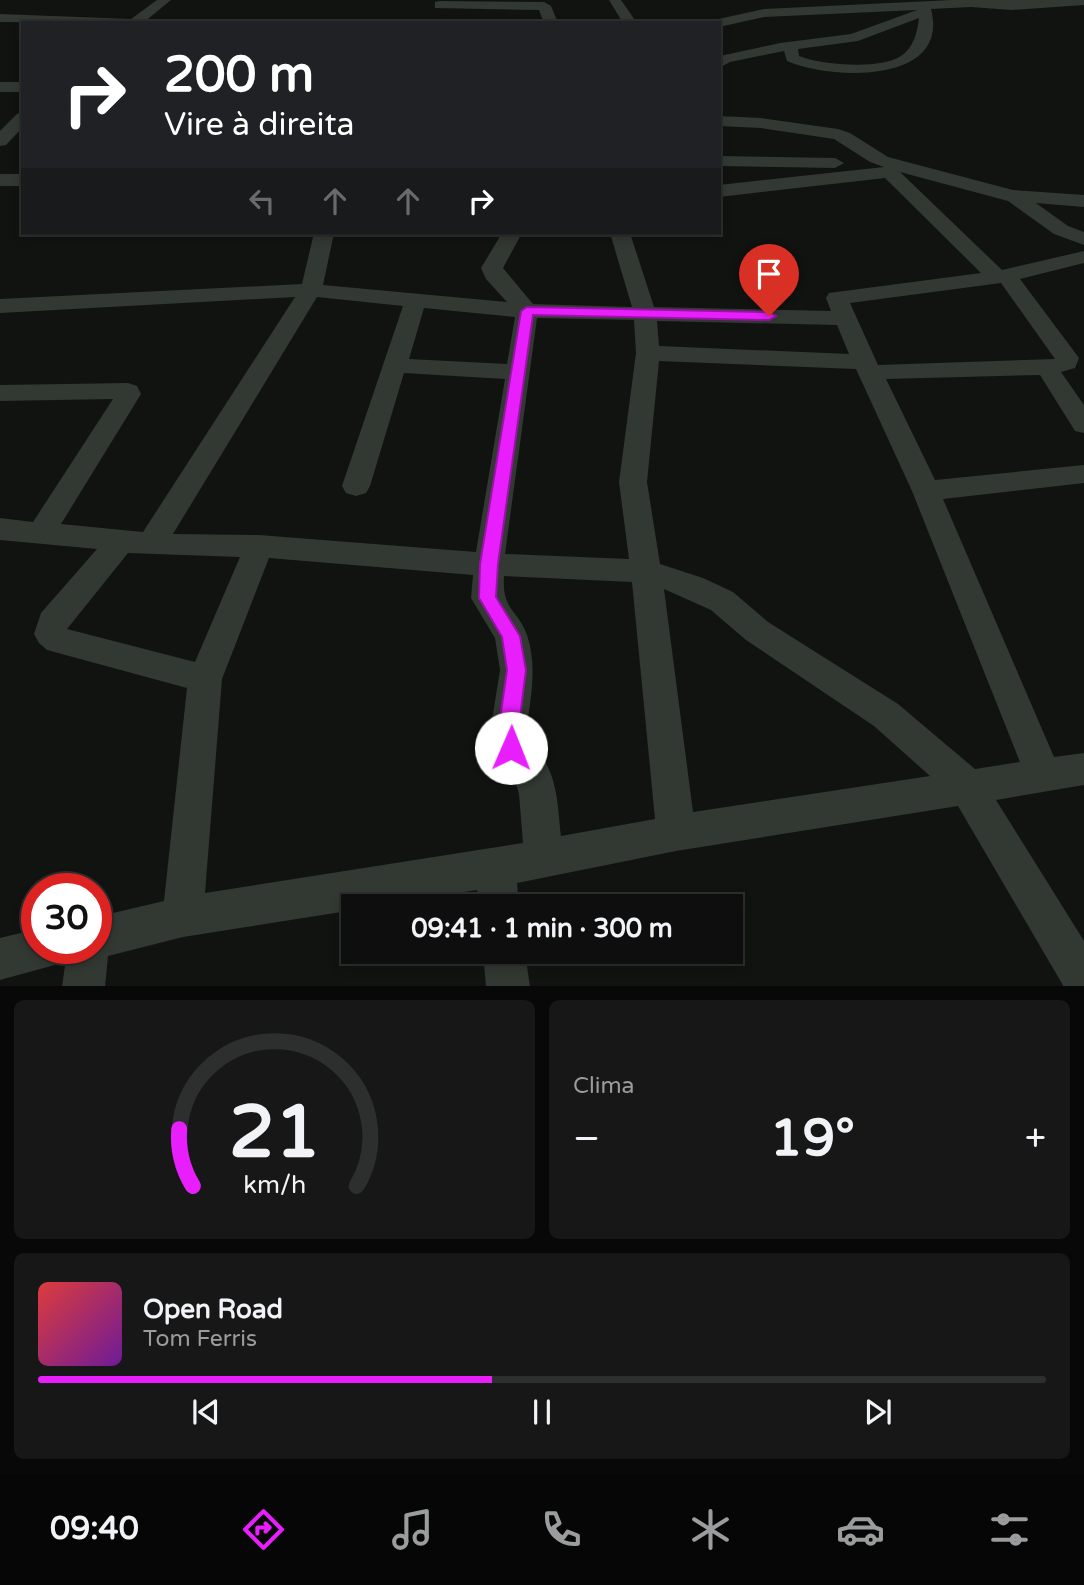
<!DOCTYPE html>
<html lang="pt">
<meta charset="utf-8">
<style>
:root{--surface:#0d0e0d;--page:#161716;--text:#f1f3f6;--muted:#9a9c9d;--line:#2d2e2e;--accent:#e81efd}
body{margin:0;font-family:"Varela Round",sans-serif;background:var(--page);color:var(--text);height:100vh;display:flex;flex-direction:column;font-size:26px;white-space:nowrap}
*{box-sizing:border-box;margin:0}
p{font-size:23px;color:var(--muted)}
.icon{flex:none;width:38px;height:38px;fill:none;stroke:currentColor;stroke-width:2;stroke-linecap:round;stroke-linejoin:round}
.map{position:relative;height:986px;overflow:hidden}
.panel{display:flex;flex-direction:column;gap:14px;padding:14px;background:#070807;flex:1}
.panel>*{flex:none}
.top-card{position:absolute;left:21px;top:21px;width:700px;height:214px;border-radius:0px;box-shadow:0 4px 10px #0003,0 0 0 2px var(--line);background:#202124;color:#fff;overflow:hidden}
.speed{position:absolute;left:21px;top:873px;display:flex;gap:14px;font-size:35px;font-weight:700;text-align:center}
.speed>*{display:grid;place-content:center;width:91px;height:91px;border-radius:50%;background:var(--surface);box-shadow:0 4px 10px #0003,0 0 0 2px var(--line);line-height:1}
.speed .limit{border:10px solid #d22;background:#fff;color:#111}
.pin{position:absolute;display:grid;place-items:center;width:60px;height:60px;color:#fff;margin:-72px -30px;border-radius:50% 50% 50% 0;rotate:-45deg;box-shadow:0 0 7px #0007}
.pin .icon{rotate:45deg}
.me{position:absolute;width:77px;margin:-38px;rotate:1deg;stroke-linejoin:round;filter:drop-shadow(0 0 5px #0008)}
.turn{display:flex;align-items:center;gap:24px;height:147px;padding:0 28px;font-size:32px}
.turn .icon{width:91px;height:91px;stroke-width:2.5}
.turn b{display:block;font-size:49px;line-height:60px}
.lanes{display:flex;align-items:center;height:66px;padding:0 28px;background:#0003;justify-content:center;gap:35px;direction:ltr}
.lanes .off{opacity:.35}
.big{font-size:52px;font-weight:800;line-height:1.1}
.panel .card{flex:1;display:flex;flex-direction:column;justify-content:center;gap:10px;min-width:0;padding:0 24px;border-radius:10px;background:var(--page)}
.panel .dial{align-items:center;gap:0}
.dial svg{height:182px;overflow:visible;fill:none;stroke:var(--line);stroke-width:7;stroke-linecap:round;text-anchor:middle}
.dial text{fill:var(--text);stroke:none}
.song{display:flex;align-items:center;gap:21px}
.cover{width:84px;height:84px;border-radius:10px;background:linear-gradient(135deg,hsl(0 70% 55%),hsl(280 70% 35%))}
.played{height:7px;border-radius:4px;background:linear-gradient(90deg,var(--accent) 45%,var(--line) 45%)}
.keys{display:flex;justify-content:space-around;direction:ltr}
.heat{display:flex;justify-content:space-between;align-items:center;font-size:38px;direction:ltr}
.panel .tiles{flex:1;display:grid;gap:14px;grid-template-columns:1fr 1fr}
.card:last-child{grid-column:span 2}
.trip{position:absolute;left:341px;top:894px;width:402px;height:70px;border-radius:0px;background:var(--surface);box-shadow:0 4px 10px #0003,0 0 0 2px var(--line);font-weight:800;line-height:70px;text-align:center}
.tab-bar{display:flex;height:112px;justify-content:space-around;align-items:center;background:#050605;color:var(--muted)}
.tab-bar .icon{width:49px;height:49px}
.tab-bar .on{color:var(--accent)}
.tab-bar b{font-size:32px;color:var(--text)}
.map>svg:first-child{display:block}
</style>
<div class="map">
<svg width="1084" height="987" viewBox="0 0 1084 987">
<rect width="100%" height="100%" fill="#111311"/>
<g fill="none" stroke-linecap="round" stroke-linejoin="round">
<!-- minor -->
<path fill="#323832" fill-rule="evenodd" d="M157,0H171L143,23L0,22V14L131,19Z
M609,0H621L637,23H623Z
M952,0H1084V5L1011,10L971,7L931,9C951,85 829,80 787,61L784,51L730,62L719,68L720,56L780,43L851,34L917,10L764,17L719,27V23H712L714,20L764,9ZM919,18C917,33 914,47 901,56C880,70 821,65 799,56L798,49L858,41Z
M440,1L544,2L551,6L558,23H544L539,10L435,8V2Z
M0,82H23V92H0Z
M23,112V127L6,145L0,146V131L17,114Z
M719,116L761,118L838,129L850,133L888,157L1013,190L1084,195V207L1036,203L1068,226L1084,232V245L1054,234L1008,201L900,172L1002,270L1084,251V263L1020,279L1079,358L1075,368L1061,372L1084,405V433L1075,431L1040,375L886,379L935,480L1084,465V483L943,499L1054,757L1084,753V785L996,800L1084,941V987H1064L958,806L676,851L517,883L519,906H479L477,890L376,906H354V910L183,937L108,956L105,987H62L67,951L62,963L0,980V938L37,929V948H96V917L164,901L187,688L47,650L39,643L34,634L41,613L97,549L0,540V518L33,522L113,399L0,401V385L128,383L137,386L141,394L61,524L143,532L295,297L0,313V299L302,284L314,233H334L323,285L507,302L486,279L481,268L502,233H522L503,268L533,304L632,307L610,233H630L654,307L831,311L826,298L829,293L981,273L885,178L719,197V185L884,167L870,162L834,139L761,128L719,126ZM1001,283L1055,359L878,365L850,303ZM317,297L403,306L342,486L346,493L356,496L366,493L370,486L404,373L505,379L476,552L259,535L173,534ZM424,308L515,317L507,364L409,359ZM537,318L634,320L636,353L619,482L629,559L505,554ZM657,321L837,325L849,354L659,346ZM659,361L856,369L912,491L1020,762L975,769L898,704L768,622L733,592L703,578L660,564L647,482ZM128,553L240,557L195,662L67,629ZM269,558L473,575L471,598L495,638L500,670L490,733L493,749L498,760L515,780L519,794L523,843L205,893L222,679ZM504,576L632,582L655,819L561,836C558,811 558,782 544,760C537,750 528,746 526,733C530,701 538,667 527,635C517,608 502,611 504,576ZM664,589L711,610L746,640L874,726L930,776L693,812Z
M719,156L835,158L844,163L835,168L719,166Z
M0,174H23V186H0Z
M483,952H525L530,987H486Z"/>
</g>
<!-- route -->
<path fill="#e81efd" stroke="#9714a4" stroke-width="2" d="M527,307L769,312L776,316L769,320L533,315L498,564L496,597L520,636L526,670L518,733L521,748L518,755L511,758L504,755L498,733L507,670L502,637L479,598L480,564L521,311Z"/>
</svg>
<div class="speed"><div class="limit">30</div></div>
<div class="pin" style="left:769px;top:316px;background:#d93025"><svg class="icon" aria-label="arrive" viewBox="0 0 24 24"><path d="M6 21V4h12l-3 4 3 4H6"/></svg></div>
<svg class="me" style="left:511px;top:748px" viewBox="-20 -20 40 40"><circle r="19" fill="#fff"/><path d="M0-13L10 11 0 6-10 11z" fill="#e81efd"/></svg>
<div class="trip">09:41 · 1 min · 300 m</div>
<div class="top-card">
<div class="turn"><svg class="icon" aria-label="right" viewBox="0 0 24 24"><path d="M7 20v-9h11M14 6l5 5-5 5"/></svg><div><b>200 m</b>Vire à direita</div></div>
<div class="lanes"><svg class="icon off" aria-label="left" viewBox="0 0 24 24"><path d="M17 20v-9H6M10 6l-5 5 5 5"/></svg><svg class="icon off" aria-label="ahead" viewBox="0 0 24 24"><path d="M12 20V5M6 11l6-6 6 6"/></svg><svg class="icon off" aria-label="ahead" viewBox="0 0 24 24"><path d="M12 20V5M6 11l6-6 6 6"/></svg><svg class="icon" aria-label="right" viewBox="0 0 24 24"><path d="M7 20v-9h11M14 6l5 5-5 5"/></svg></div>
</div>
</div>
<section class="panel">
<div class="tiles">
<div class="card dial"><svg viewBox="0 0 100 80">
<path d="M14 69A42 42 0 1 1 86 69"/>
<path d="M14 69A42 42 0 0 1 8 44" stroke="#e81efd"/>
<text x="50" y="56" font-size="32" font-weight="700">21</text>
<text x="50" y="72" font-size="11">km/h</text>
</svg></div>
<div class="card"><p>Clima</p>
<div class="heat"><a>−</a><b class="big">19°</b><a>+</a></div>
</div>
<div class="card">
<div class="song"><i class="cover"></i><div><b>Open Road</b><p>Tom Ferris</p></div></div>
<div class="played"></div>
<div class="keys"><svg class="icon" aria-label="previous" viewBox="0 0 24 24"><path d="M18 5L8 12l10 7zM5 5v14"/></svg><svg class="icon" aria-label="pause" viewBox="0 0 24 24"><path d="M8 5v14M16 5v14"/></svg><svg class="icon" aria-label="next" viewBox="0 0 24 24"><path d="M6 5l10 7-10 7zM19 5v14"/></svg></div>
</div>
</div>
</section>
<nav class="tab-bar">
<b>09:40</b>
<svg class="icon on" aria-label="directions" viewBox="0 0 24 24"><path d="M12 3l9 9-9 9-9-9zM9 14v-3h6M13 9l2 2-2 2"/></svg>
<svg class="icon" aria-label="music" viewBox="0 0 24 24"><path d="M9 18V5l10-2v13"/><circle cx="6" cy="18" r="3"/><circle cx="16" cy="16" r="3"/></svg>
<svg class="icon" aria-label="phone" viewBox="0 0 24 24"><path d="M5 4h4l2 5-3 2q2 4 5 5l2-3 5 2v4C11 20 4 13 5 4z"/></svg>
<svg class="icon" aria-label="climate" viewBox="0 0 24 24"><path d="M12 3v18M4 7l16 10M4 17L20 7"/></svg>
<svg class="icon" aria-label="car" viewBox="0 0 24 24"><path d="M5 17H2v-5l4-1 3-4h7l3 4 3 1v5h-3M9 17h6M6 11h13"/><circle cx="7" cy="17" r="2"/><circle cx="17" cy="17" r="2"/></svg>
<svg class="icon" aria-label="filters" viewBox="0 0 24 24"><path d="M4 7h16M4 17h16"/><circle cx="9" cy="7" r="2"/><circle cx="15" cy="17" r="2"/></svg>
</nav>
